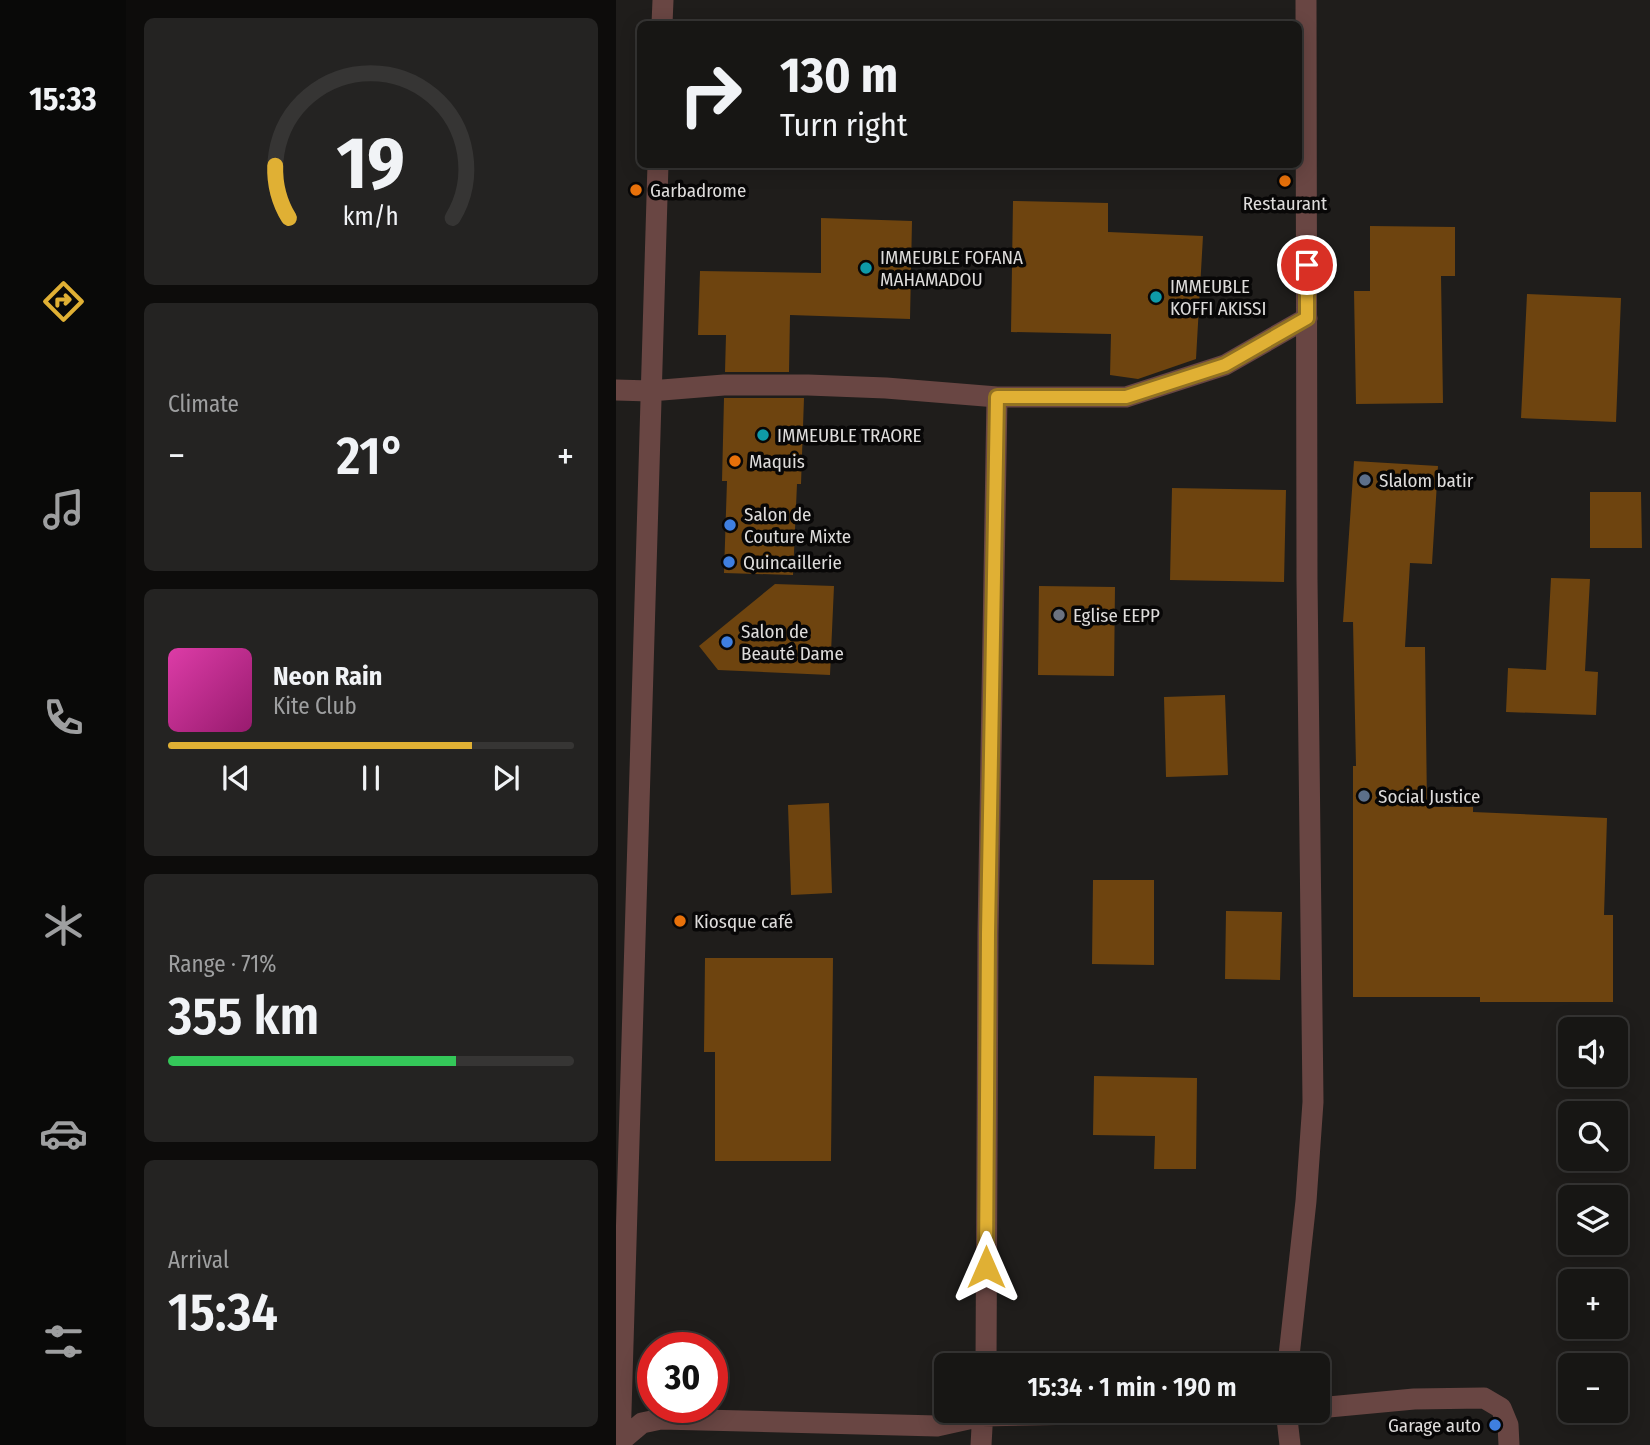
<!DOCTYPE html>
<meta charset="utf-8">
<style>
:root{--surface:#171614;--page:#242322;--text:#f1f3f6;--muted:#9e9fa0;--line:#363534;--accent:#e0b034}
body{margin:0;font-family:"Fira Sans Condensed",sans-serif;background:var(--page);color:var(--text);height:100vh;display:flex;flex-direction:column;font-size:26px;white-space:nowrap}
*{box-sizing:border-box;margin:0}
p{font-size:23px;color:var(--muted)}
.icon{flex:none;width:38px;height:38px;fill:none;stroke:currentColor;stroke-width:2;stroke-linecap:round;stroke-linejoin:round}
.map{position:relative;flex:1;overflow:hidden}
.panel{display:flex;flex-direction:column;gap:18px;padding:18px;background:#0d0c0b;width:490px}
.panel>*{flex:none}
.banner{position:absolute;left:21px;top:21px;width:665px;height:147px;border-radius:10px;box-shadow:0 4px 18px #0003,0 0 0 2px var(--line);background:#171614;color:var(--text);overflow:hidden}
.tools{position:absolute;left:942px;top:1017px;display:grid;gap:14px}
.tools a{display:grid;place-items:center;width:70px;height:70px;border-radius:10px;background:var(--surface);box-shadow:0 4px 18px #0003,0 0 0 2px var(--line);font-size:35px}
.speed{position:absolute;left:21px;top:1332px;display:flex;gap:14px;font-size:35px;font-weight:700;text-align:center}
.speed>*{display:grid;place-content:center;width:91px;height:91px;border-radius:50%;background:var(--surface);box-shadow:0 4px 18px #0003,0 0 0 2px var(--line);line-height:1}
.speed .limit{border:10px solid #d22;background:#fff;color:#111}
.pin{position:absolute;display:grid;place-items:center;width:60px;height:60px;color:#fff;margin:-30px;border:4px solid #fff;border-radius:50%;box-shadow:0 2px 7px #0007}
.me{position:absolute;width:77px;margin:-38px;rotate:0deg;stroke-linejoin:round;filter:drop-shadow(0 0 5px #0008)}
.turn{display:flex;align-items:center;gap:24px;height:147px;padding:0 28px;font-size:32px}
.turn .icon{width:91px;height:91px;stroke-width:2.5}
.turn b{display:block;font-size:49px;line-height:60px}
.big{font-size:52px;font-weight:600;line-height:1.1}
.panel .tile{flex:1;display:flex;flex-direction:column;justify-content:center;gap:10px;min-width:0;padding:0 24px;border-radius:10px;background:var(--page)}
.panel .dial{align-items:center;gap:0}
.dial svg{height:182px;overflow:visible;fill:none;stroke:var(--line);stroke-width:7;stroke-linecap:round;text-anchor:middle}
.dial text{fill:var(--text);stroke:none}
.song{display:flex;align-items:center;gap:21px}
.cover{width:84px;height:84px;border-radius:10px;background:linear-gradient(135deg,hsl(320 70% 55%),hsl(320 70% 35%))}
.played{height:7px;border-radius:4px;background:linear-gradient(90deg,var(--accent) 75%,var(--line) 75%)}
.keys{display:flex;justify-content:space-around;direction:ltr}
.heat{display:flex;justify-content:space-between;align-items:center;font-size:38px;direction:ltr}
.charge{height:10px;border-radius:5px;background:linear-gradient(90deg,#34c759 71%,var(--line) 0)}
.trip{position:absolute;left:318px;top:1353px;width:396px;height:70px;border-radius:10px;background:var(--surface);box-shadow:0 4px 18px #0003,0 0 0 2px var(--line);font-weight:600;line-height:70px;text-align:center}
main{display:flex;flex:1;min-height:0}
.tab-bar{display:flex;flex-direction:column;width:126px;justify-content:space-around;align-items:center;background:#090908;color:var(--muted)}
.tab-bar .icon{width:49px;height:49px}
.tab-bar .active{color:var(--accent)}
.tab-bar b{font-size:32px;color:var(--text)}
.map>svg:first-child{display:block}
</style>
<main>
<nav class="tab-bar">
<b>15:33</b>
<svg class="icon active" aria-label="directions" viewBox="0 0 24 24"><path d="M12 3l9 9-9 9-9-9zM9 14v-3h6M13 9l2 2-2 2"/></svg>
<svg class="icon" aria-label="music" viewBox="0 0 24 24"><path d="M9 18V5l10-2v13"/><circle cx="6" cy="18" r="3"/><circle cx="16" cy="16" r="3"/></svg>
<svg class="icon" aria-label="phone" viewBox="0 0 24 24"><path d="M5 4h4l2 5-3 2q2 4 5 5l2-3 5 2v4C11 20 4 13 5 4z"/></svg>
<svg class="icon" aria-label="climate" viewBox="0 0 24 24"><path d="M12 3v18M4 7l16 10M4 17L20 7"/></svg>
<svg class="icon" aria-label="car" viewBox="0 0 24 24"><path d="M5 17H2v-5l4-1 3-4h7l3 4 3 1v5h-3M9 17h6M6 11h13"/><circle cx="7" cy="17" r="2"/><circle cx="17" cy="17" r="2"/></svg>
<svg class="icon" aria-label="filters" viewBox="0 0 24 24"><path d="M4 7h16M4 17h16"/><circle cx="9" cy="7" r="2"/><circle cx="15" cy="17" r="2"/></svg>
</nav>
<section class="panel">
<div class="tile dial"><svg viewBox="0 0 100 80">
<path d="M14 69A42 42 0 1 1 86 69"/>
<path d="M14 69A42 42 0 0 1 8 46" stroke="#e0b034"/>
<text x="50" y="56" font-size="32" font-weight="700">19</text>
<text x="50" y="72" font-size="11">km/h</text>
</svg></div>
<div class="tile"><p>Climate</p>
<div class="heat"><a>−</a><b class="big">21°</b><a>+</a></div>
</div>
<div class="tile">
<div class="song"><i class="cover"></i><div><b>Neon Rain</b><p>Kite Club</p></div></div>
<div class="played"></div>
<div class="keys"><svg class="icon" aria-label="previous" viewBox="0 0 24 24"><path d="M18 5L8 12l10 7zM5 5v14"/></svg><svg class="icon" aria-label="pause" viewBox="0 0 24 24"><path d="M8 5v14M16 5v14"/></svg><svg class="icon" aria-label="next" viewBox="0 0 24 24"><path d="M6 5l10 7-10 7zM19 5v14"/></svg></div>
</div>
<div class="tile"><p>Range · 71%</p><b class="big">355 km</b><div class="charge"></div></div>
<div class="tile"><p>Arrival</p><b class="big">15:34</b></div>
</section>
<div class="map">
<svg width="1034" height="1445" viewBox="0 0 1034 1445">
<rect width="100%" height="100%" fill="#1f1d1b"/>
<!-- building -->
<path fill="#6e440f" d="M397,201L492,203V232L587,236L580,359L522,379L494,375L495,334L395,332Z
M205,218L296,221L294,319L174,315L173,372H109L110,335H82L84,271L205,273Z
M754,226L839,227V276H825L827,403L740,404L738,291H754Z
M911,294L1005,298L1000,422L905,418Z
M108,398H188L185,484H181L177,575L108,573L111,481H106Z
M738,461L822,466L816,564L794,563L789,647H809L811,807H857V812L991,818L988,915H997V1002H864V997H737V766H740L737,622H727Z
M556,488L670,490L668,582L554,580Z
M974,492H1025L1026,548H974Z
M935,578L974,579L969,671L982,672L980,715L890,712L892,668L930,670Z
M159,584L218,586L214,675L102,670L83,646Z
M423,586L499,587L498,676L422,675Z
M609,695L612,775L550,777L548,697Z
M213,803L216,893L175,895L172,805Z
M477,880H538V965L476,964Z
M610,911L666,912L664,980L609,979Z
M89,958H217L215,1161H99V1052H88Z
M478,1076L581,1078L580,1169H538L539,1136L477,1135Z"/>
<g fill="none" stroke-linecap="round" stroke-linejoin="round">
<!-- street -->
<path stroke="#694643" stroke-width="21" d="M46,24L47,0
M0,390L34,391L108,385H192L270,388L381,397H510L609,365L691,318
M370,1365L372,934L381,397
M672,1365L690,1201L697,1102L691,579L690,0
M702,1408L798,1399L868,1398L885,1408L892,1425L893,1445
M670,1410L674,1445
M0,1445L26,1423L45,1419L321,1426L366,1416L681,1410
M4,1445L42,164
M365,1445L367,1410"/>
</g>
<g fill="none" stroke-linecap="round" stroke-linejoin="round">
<defs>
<path id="route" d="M370,1267L372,934L381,397H510L609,365L691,318V265"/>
</defs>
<!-- route casing -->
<use href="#route" stroke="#927222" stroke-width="18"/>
<!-- route -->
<use href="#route" stroke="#e0b034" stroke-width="12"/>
</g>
<!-- markers -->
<g fill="#e8710a" stroke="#080707" stroke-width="2.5">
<circle cx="669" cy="181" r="7"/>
<circle cx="20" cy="190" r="7"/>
<circle cx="119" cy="461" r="7"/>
<circle cx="64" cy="921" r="7"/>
</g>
<g fill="#0f9aa8" stroke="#080707" stroke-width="2.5">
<circle cx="250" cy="268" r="7"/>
<circle cx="540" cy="297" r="7"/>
<circle cx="147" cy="435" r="7"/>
</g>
<g fill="#5c6f8a" stroke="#080707" stroke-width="2.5">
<circle cx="749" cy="480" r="7"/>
<circle cx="748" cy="796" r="7"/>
</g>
<g fill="#3f7fe0" stroke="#080707" stroke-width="2.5">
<circle cx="114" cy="525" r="7"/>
<circle cx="113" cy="562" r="7"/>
<circle cx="111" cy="642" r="7"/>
<circle cx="879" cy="1425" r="7"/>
</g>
<circle fill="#6b7280" stroke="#080707" stroke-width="2.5" cx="443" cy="615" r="7"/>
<g text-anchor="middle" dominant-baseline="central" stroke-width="7" stroke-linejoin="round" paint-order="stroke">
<!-- poi labels -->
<g font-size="19" fill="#dedcdb" stroke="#080707" text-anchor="start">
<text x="34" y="190">Garbadrome</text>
<text x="669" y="203" text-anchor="middle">Restaurant</text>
<text x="264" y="257">IMMEUBLE FOFANA<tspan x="264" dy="22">MAHAMADOU</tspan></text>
<text x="554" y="286">IMMEUBLE<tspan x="554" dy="22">KOFFI AKISSI</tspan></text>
<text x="161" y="435">IMMEUBLE TRAORE</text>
<text x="133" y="461">Maquis</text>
<text x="763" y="480">Slalom batir</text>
<text x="128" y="514">Salon de<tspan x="128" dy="22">Couture Mixte</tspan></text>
<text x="127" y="562">Quincaillerie</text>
<text x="457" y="615">Eglise EEPP</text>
<text x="125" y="631">Salon de<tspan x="125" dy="22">Beauté Dame</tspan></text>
<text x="762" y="796">Social Justice</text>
<text x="78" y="921">Kiosque café</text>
<text x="865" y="1425" text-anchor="end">Garage auto</text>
</g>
</g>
</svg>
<div class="tools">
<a><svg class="icon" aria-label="sound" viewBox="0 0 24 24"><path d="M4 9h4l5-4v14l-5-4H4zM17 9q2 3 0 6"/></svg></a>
<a><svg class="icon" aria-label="search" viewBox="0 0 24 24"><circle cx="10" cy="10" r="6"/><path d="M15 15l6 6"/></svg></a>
<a><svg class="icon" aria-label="layers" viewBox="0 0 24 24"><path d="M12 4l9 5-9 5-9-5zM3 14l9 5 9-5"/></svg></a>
<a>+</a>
<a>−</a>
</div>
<div class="speed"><div class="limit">30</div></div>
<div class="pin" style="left:691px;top:265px;background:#d93025"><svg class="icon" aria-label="arrive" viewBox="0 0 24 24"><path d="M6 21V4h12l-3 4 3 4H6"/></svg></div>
<svg class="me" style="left:370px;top:1267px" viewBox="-20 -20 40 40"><path d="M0-17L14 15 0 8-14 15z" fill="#e0b034" stroke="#fff" stroke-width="4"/></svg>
<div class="trip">15:34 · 1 min · 190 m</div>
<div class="banner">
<div class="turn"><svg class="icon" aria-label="right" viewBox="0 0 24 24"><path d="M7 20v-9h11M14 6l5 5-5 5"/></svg><div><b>130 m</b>Turn right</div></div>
</div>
</div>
</main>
